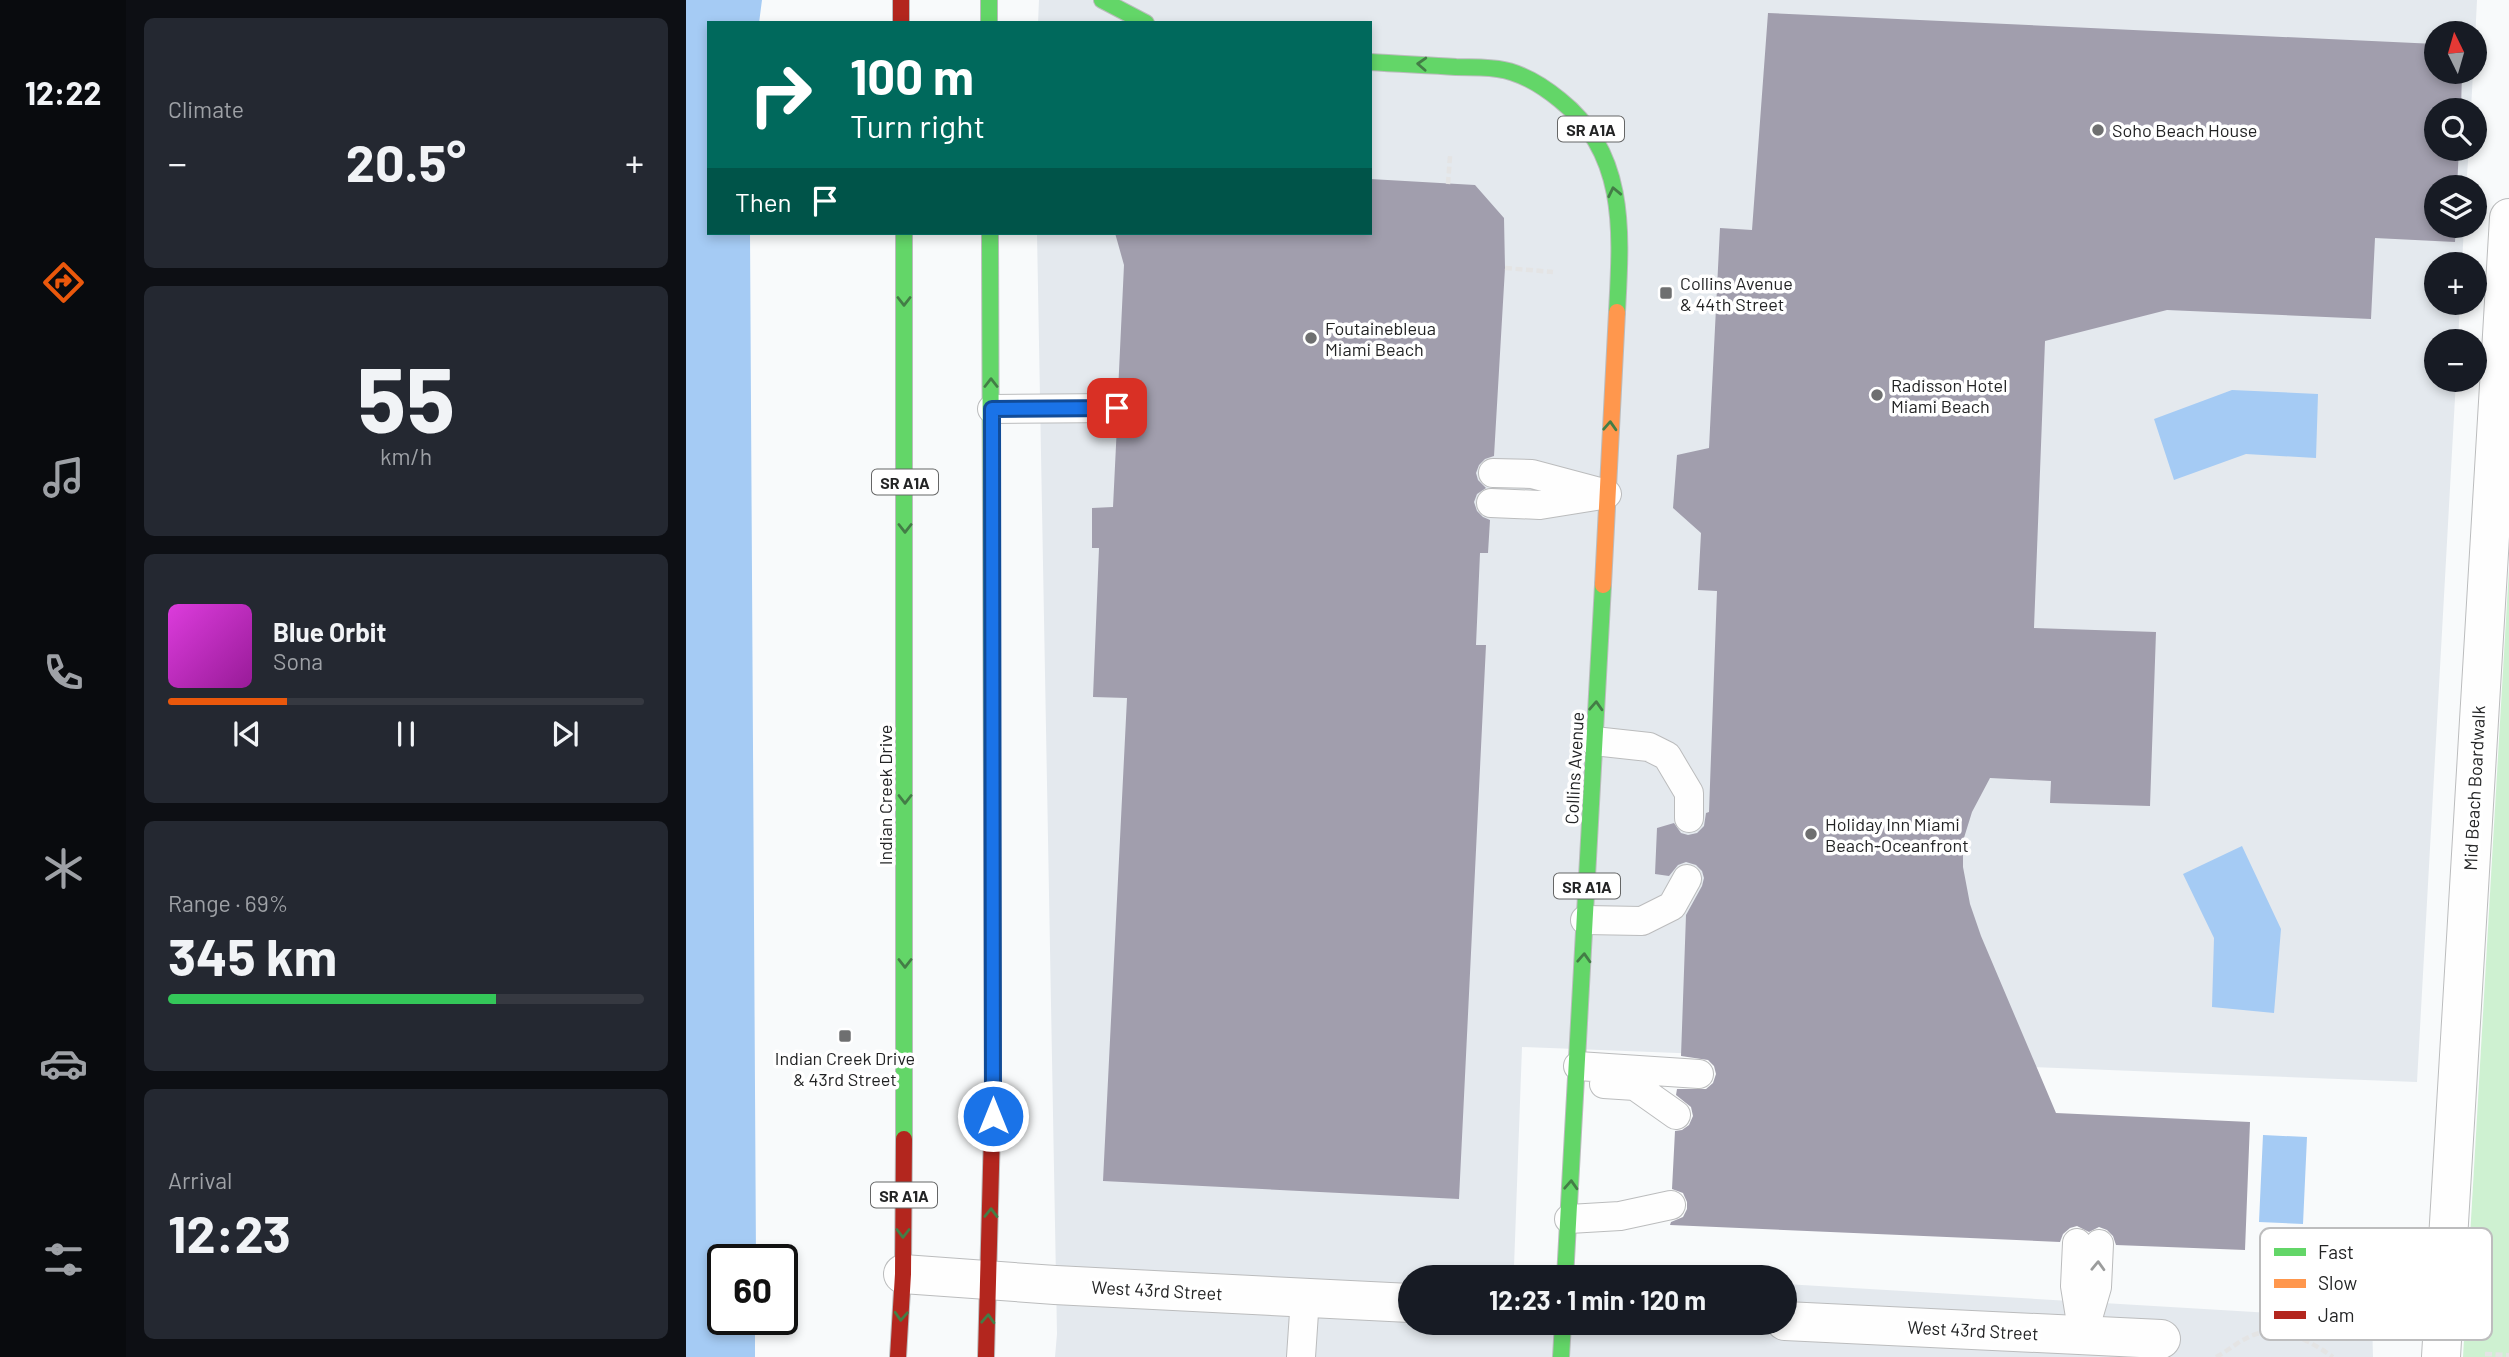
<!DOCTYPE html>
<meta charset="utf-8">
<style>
:root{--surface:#171b24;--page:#242831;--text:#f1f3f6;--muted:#9ea1a6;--line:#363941;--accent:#ea580c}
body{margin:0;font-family:Barlow,sans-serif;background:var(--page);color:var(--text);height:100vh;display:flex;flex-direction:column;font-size:26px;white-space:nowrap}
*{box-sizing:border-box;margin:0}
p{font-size:23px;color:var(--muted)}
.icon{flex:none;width:38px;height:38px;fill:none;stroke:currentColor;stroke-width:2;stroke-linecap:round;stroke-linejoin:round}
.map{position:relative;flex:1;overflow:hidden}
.side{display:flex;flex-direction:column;gap:18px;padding:18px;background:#0d0f14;width:560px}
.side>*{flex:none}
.top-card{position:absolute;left:21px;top:21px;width:665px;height:214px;border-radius:0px;box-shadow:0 4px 10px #0003;background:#00695c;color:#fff;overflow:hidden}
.needle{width:46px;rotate:355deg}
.fabs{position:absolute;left:1738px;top:21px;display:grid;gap:14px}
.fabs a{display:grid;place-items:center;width:63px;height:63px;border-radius:50%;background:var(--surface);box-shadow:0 4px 10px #0003;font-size:35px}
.speed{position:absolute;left:21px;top:1244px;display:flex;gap:14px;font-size:35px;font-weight:700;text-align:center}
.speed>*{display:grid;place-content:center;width:91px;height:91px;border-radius:50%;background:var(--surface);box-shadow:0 4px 10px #0003;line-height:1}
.speed .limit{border:4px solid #111;border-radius:10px;background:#fff;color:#111}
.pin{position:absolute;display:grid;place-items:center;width:60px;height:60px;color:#fff;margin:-30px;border-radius:14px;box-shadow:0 4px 10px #0006}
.me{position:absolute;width:77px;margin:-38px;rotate:0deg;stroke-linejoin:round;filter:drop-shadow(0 0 5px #0008)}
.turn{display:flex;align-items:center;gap:24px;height:147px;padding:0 28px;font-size:32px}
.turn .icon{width:91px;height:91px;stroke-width:2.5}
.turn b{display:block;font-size:49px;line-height:60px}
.then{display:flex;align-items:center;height:66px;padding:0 28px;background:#0003;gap:14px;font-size:26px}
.big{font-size:52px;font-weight:700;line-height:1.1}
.side .widget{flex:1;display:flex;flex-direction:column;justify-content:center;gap:10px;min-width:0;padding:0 24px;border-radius:10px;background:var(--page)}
.side .dial{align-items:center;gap:0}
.dial b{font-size:91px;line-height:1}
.song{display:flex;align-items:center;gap:21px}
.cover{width:84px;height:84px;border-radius:10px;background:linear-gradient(135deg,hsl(300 70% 55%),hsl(300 70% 35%))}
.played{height:7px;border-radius:4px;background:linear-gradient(90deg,var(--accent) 25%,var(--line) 25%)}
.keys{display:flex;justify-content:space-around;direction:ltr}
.heat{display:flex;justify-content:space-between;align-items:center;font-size:38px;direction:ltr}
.charge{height:10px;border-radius:5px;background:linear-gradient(90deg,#34c759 69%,var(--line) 0)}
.trip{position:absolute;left:712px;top:1265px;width:399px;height:70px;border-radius:35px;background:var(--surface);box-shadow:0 4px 10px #0003;font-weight:700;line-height:70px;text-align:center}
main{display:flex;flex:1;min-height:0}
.tabs{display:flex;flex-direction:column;width:126px;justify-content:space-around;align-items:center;background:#090b0e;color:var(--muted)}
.tabs .icon{width:49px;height:49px}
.tabs .selected{color:var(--accent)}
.tabs b{font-size:32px;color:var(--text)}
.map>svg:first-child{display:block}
</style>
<main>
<nav class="tabs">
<b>12:22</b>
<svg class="icon selected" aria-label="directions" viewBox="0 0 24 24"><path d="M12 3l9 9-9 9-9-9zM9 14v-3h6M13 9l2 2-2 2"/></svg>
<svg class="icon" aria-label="music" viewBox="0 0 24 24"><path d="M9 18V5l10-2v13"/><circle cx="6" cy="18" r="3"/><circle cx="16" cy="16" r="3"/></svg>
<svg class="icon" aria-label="phone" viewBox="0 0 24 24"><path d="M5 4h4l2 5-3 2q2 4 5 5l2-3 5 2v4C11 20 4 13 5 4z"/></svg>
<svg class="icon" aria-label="climate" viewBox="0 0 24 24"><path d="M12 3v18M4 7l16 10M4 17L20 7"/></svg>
<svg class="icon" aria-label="car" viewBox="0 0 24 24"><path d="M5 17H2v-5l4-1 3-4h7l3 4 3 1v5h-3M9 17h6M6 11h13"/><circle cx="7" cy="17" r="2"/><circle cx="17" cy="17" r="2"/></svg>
<svg class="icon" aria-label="filters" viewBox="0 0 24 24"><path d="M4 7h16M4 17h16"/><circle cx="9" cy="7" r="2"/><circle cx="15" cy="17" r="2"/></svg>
</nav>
<section class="side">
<div class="widget"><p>Climate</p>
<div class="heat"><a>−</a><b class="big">20.5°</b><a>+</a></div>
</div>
<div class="widget dial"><b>55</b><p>km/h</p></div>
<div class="widget">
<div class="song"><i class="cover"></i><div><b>Blue Orbit</b><p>Sona</p></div></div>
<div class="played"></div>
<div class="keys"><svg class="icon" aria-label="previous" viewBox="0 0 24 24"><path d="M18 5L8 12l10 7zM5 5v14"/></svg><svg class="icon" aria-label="pause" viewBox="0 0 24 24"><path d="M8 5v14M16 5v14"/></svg><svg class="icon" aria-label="next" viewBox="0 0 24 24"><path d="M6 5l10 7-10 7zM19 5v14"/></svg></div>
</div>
<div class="widget"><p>Range · 69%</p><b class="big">345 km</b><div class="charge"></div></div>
<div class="widget"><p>Arrival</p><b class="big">12:23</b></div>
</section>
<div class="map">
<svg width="1823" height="1357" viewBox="0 0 1823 1357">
<rect width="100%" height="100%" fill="#f8fafb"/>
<!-- built -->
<path fill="#e4e9ee" d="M353,0H1791L1789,41L1788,33H1750V72H1787L1785,110H1750V149H1783L1780,187H1750V226H1778L1776,264H1750V303H1774L1772,341H1750V380H1770L1731,1082L836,1047L828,1267L996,1277L724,1278V1323H1099V1284L1686,1319L1687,1357H369L371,1334L351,233H684V23H352Z"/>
<!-- green -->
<path fill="#cef1d1" d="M1823,568V1357H1777Z"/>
<!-- water -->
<path fill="#a5cbf4" d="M0,0H76L73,23H23V233H64L70,1260H37V1320H69V1357H0Z
M1546,390L1632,394L1630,458L1560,454L1488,480L1468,419Z
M1556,846L1595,929L1588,1013L1526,1007L1528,938L1497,874Z
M1577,1135L1621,1137L1617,1224L1573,1222Z"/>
<!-- building -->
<path fill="#a19ead" d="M1082,13L1750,44V72H1776L1775,110H1750V149H1773L1771,187H1750V226H1770L1769,242L1689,238L1685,319L1481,310L1359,341L1348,628L1470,632L1464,806L1364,803L1365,781L1304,778L1286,812L1277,841V867L1284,904L1295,936L1370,1113L1564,1122L1559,1250L1430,1245L1427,1236L1421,1230L1413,1227L1403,1232L1391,1226L1384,1228L1377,1234L1374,1242L984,1225L985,1222L997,1217L1001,1209V1202L997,1193L986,1189L989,1131L996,1130L1003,1125L1007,1116L1005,1107L990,1095L991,1089H1020L1027,1083L1030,1074L1028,1066L1022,1060L995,1056L1000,915L1016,886L1018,878L1016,871L1010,865L1000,862L992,865L983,876L969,874L971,828L988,823L995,833L1002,835L1011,833L1018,826L1020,813L1023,812L1031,591L1012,590L1015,533L987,508L991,455L1023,448L1034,228L1066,230Z
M684,179L789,185L818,218L819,268L808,456L799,459L793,465L790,473L792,480L800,488L791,494L788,502L791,511L797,517L804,520L802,553H794L790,645H800L773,1199L417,1181L441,698L407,697L413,548H406V508L427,507L431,425L440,422L446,416L448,409L445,399L440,394L432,392L438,265L429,233H684Z"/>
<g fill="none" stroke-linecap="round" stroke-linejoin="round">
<defs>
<path id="lane" d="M306,409L431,408
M807,473L846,474L921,494
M805,503L854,505L910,496
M908,741L963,747L981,756L1003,793V818
M899,920L956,921L986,906L1001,879
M892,1066L1013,1074
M918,1084L949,1086L990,1115
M883,1219L934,1216L985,1205
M1391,1243L1389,1286L1396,1329
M1397,1335L1411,1287L1413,1244
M615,1357L619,1298"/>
<path id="street" d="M217,1274L369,1285L724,1303
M1099,1321L1475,1339
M1755,1357L1823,218"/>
<path id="fast" d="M303,0V23
M416,0L460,23
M684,62C713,64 741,65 770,67C784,67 798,67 812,69C834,72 857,86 874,100C942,154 935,234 931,312
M218,233V1139
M304,233L307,1093
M879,1278L917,585
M875,1357L877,1323"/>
<path id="slow" d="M917,585L931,312"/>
<path id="jam" d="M215,0V23
M212,1357L217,1274L218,1139
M300,1357L307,1093"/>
</defs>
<!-- lane casing -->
<use href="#lane" stroke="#bbbcbd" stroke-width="30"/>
<!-- street casing -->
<use href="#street" stroke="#bbbcbd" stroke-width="40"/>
<!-- fast casing -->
<use href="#fast" stroke="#bbbcbd" stroke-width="18"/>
<!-- slow casing -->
<use href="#slow" stroke="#bbbcbd" stroke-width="18"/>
<!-- jam casing -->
<use href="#jam" stroke="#bbbcbd" stroke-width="18"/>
<!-- path -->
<path stroke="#e4e4e4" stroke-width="4.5" stroke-dasharray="7 3.5" stroke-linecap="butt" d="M762,184L764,156
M819,268L867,272
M1799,1354L1823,1355
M1530,1357C1540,1352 1549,1344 1559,1339C1590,1321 1621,1339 1647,1357"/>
<!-- lane -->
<use href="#lane" stroke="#fefefe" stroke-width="28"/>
<!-- street -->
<use href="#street" stroke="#fefefe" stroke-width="38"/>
<!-- fast -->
<use href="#fast" stroke="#63d668" stroke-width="16"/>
<!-- slow -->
<use href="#slow" stroke="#ff974d" stroke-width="16"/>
<!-- jam -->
<use href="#jam" stroke="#b3261e" stroke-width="16"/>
</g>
<!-- one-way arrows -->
<defs><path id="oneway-chevron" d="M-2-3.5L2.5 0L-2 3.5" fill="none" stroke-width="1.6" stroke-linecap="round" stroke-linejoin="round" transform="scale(1.75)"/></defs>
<g stroke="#437d46">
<use href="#oneway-chevron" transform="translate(736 64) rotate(-177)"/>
<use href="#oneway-chevron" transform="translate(928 192) rotate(-102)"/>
<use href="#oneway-chevron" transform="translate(218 301) rotate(90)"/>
<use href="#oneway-chevron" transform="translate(305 383) rotate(-90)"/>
<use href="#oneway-chevron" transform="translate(924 426) rotate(-87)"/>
<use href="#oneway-chevron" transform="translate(219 528) rotate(90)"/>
<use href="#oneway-chevron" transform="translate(910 706) rotate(-87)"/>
<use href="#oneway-chevron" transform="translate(219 799) rotate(90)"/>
<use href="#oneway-chevron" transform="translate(898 958) rotate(-87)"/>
<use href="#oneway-chevron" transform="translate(219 963) rotate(90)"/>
<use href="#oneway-chevron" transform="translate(885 1185) rotate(-87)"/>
<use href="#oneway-chevron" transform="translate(305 1213) rotate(-89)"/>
<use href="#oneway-chevron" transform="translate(217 1233) rotate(90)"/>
<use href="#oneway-chevron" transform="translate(215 1316) rotate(93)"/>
<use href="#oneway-chevron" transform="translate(302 1319) rotate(-87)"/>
</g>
<use stroke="#9b9c9c" href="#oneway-chevron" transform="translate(1412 1266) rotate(-88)"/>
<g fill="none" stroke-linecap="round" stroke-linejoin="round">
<defs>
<path id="route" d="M307,1116L306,409L431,408"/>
</defs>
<!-- route casing -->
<use href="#route" stroke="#114b97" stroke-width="18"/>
<!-- route -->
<use href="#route" stroke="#1a73e8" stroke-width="12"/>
</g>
<!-- markers -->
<g fill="#6e6f70" stroke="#fff" stroke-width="2.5">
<circle cx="1412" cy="130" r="7"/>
<rect x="973" y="286" width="14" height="14" rx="3.5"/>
<circle cx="625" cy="338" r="7"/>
<circle cx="1191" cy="395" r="7"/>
<circle cx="1125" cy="834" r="7"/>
<rect x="152" y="1029" width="14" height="14" rx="3.5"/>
</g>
<g text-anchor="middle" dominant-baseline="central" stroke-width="7" stroke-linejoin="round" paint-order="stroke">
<!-- shield labels -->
<g fill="#fff" stroke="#656666" stroke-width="2">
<rect x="872" y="116.5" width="66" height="25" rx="5"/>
<rect x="186" y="469.5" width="66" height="25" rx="5"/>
<rect x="868" y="873.5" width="66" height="25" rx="5"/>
<rect x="185" y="1182.5" width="66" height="25" rx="5"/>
</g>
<g font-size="16" font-weight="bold" fill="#232425">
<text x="905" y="129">SR A1A</text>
<text x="219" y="482">SR A1A</text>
<text x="901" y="886">SR A1A</text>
<text x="218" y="1195">SR A1A</text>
</g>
<!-- poi labels -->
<g font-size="18" fill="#232425" stroke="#fff" text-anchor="start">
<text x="1426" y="130">Soho Beach House</text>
<text x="994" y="283">Collins Avenue<tspan x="994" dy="21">&amp; 44th Street</tspan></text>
<text x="639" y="328">Foutainebleua<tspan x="639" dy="21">Miami Beach</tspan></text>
<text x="1205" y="385">Radisson Hotel<tspan x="1205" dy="21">Miami Beach</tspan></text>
<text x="1139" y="824">Holiday Inn Miami<tspan x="1139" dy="21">Beach-Oceanfront</tspan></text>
<text x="159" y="1058" text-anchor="middle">Indian Creek Drive<tspan x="159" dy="21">&amp; 43rd Street</tspan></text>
</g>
<!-- street labels -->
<g font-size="18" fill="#232425" stroke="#fff">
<text transform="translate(888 768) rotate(-87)">Collins Avenue</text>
<text transform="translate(1788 788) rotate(-87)">Mid Beach Boardwalk</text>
<text transform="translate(199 795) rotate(-90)">Indian Creek Drive</text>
<text transform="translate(471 1290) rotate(3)">West 43rd Street</text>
<text transform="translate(1287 1330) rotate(3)">West 43rd Street</text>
</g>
</g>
<!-- legend -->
<rect x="1574" y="1228" width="232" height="112" rx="10" fill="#fff" stroke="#bdbdbe" stroke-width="2"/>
<rect x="1588" y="1248" width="32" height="8" fill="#63d668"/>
<rect x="1588" y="1279" width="32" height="9" fill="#ff974d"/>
<rect x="1588" y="1311" width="32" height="8" fill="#b3261e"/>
<g font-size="19" fill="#232425">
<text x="1632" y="1259">Fast</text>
<text x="1632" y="1290">Slow</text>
<text x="1632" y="1322">Jam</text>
</g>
</svg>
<div class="fabs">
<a><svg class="needle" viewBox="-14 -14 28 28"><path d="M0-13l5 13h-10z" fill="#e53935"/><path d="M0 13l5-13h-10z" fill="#9ea1a6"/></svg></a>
<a><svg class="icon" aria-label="search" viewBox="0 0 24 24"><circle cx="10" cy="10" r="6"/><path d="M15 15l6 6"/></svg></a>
<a><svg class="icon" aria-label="layers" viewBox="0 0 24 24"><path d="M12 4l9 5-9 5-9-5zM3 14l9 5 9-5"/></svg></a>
<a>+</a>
<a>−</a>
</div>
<div class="speed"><div class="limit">60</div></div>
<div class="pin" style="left:431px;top:408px;background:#d93025"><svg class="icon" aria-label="arrive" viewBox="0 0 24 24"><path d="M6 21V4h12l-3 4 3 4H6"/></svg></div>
<svg class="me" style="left:307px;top:1116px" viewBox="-20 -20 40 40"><circle r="17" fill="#1a73e8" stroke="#fff" stroke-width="3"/><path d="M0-11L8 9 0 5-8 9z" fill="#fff"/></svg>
<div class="trip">12:23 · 1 min · 120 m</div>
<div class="top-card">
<div class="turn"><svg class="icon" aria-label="right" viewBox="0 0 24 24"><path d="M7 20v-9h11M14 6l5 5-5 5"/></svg><div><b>100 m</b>Turn right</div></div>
<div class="then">Then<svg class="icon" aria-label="arrive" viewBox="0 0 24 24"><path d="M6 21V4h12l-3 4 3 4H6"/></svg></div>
</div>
</div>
</main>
